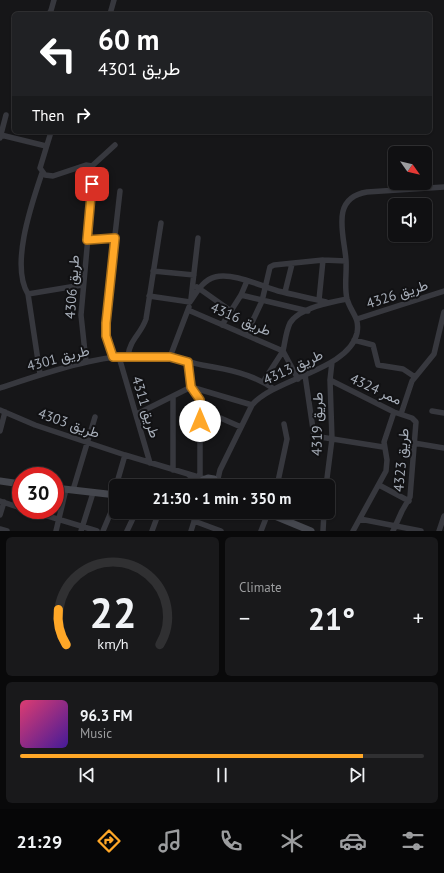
<!DOCTYPE html>
<meta charset="utf-8">
<style>
:root{--surface:#101012;--page:#19191b;--text:#f1f3f6;--muted:#9c9d9f;--line:#303032;--accent:#ffa727}
body{margin:0;font-family:"PT Sans",Vazirmatn,sans-serif;background:var(--page);color:var(--text);height:100vh;display:flex;flex-direction:column;font-size:15px;white-space:nowrap}
*{box-sizing:border-box;margin:0}
p{font-size:13px;color:var(--muted)}
.icon{flex:none;width:22px;height:22px;fill:none;stroke:currentColor;stroke-width:2;stroke-linecap:round;stroke-linejoin:round}
.map{position:relative;height:531px;overflow:hidden}
.panel{display:flex;flex-direction:column;gap:6px;padding:6px;background:#09090a;flex:1}
.panel>*{flex:none}
.top-card{position:absolute;left:12px;top:12px;width:420px;height:122px;border-radius:6px;box-shadow:0 1px 3px #0004,0 0 0 1px var(--line);background:#202124;color:#fff;overflow:hidden}
.needle{width:26px;rotate:124deg}
.controls{position:absolute;left:388px;top:146px;display:grid;gap:8px}
.controls a{display:grid;place-items:center;width:44px;height:44px;border-radius:6px;background:var(--surface);box-shadow:0 1px 3px #0004,0 0 0 1px var(--line);font-size:20px}
.speed{position:absolute;left:12px;top:467px;display:flex;gap:8px;font-size:20px;font-weight:700;text-align:center}
.speed>*{display:grid;place-content:center;width:52px;height:52px;border-radius:50%;background:var(--surface);box-shadow:0 1px 3px #0004,0 0 0 1px var(--line);line-height:1}
.speed .limit{border:6px solid #d22;background:#fff;color:#111}
.pin{position:absolute;display:grid;place-items:center;width:34px;height:34px;color:#fff;margin:-17px;border-radius:8px;box-shadow:0 2px 6px #0006}
.me{position:absolute;width:44px;margin:-22px;rotate:0deg;stroke-linejoin:round;filter:drop-shadow(0 0 3px #0008)}
.turn{display:flex;align-items:center;gap:14px;height:84px;padding:0 20px;font-size:18px}
.turn .icon{width:52px;height:52px;stroke-width:2.5}
.turn b{display:block;font-size:28px;line-height:34px}
.then{display:flex;align-items:center;height:38px;padding:0 20px;background:#0003;gap:8px;font-size:15px}
.big{font-size:30px;font-weight:600;line-height:1.1}
.panel .card{flex:1;display:flex;flex-direction:column;justify-content:center;gap:6px;min-width:0;padding:0 14px;border-radius:6px;background:var(--page)}
.panel .dial{align-items:center;gap:0}
.dial svg{height:104px;overflow:visible;fill:none;stroke:var(--line);stroke-width:7;stroke-linecap:round;text-anchor:middle}
.dial text{fill:var(--text);stroke:none}
.song{display:flex;align-items:center;gap:12px}
.cover{width:48px;height:48px;border-radius:6px;background:linear-gradient(135deg,hsl(340 70% 55%),hsl(260 70% 35%))}
.played{height:4px;border-radius:2px;background:linear-gradient(90deg,var(--accent) 85%,var(--line) 85%)}
.keys{display:flex;justify-content:space-around;direction:ltr}
.heat{display:flex;justify-content:space-between;align-items:center;font-size:22px;direction:ltr}
.panel .tiles{flex:1;display:grid;gap:6px;grid-template-columns:1fr 1fr}
.card:last-child{grid-column:span 2}
.trip{position:absolute;left:109px;top:479px;width:226px;height:40px;border-radius:6px;background:var(--surface);box-shadow:0 1px 3px #0004,0 0 0 1px var(--line);font-weight:600;line-height:40px;text-align:center}
.menu{display:flex;height:64px;justify-content:space-around;align-items:center;background:#060607;color:var(--muted)}
.menu .icon{width:28px;height:28px}
.menu .selected{color:var(--accent)}
.menu b{font-size:18px;color:var(--text)}
.map>svg:first-child{display:block}
</style>
<div class="map">
<svg width="444" height="531" viewBox="0 0 444 531">
<rect width="100%" height="100%" fill="#161618"/>
<g fill="none" stroke-linecap="round" stroke-linejoin="round">
<!-- street -->
<path stroke="#37383e" stroke-width="5.5" d="M50,12L58,14
M50,14L54,0
M110,14L114,0
M51,132L40,168L45,175L53,176L86,165L92,166L115,145
M1,135L46,146
M0,138L6,115
M87,240L115,238
M153,271L194,275
M197,287L231,311
M285,292L292,264
M28,294L82,285
M241,295L308,311
M149,296L190,302C197,292 203,280 215,277C232,272 261,286 278,291C294,295 310,298 326,302
M191,299L198,238
M319,300L323,260
M188,310L283,351L263,382
M357,319L444,291
M222,325L241,295L247,281
M246,335L262,301L270,267L274,265L323,260L346,261
M354,340L373,345L378,365L403,369L415,377
M128,356C130,339 141,334 146,319L161,223
M113,357L106,336L105,323L120,191
M119,357L150,463
M170,357L189,307
M86,362L81,315L94,170L92,166
M188,362L191,387L200,400V476
M40,374L28,294C10,265 32,203 42,173
M305,375L314,436L383,447
M298,379L283,351C285,342 286,331 290,323C299,308 331,302 347,299
M330,380L394,412L412,418L416,422L410,497L402,511L393,531
M0,388C54,370 112,349 170,357C180,358 191,363 202,365C227,369 253,374 274,389
M173,397V470
M200,409L241,427
M0,410L35,425L125,455L205,479
M432,411L444,413
M137,414L191,387L252,405
M401,414L412,381L434,354L444,312
M0,431L5,412
M414,443L444,448
M189,475L201,484
M217,483L220,470L252,405C275,378 349,370 357,333C360,317 351,313 347,299C344,287 347,272 346,260C344,234 330,198 367,192L444,187
M379,485L409,501
M116,486L125,455
M277,486L287,439L284,424
M326,486L332,439L330,380L332,362
M73,490L95,417
M0,501L21,508
M28,510L97,531
M0,515L4,502
M360,519L421,531
M194,521L221,531
M0,529L7,531
M56,531L66,489
M81,531L93,493
M103,531L116,500
M127,531L136,512
M152,531L159,512
M191,531L197,512
M261,531L268,513
M323,531L324,512
M353,531L386,471L387,460L384,442L394,412
M439,531L444,516"/>
<!-- secondary -->
<path stroke="#45474e" stroke-width="7" d="M0,481L21,484
M201,486L203,480L208,478L214,479L218,486
M55,488L116,495
M265,512L311,531"/>
</g>
<g fill="none" stroke-linecap="round" stroke-linejoin="round">
<defs>
<path id="route" d="M92,184L87,240L115,238L106,323V336L113,357H170L188,362L191,387L200,400V421"/>
</defs>
<!-- route casing -->
<use href="#route" stroke="#a66d19" stroke-width="10"/>
<!-- route -->
<use href="#route" stroke="#ffa727" stroke-width="7"/>
</g>
<g text-anchor="middle" dominant-baseline="central" stroke-width="4" stroke-linejoin="round" paint-order="stroke">
<!-- street labels -->
<g font-size="14" fill="#a7aeb9" stroke="#111113">
<text transform="translate(72 287) rotate(-86)">طريق 4306</text>
<text transform="translate(397 294) rotate(-18)">طريق 4326</text>
<text transform="translate(241 319) rotate(23)">طريق 4316</text>
<text transform="translate(58 358) rotate(-15)">طريق 4301</text>
<text transform="translate(293 367) rotate(-25)">طريق 4313</text>
<text transform="translate(376 389) rotate(25)">ممر 4324</text>
<text transform="translate(146 407) rotate(73)">طريق 4311</text>
<text transform="translate(69 423) rotate(19)">طريق 4303</text>
<text transform="translate(317 424) rotate(-89)">طريق 4319</text>
<text transform="translate(401 460) rotate(-85)">طريق 4323</text>
</g>
</g>
</svg>
<div class="controls">
<a><svg class="needle" viewBox="-14 -14 28 28"><path d="M0-13l5 13h-10z" fill="#e53935"/><path d="M0 13l5-13h-10z" fill="#9c9d9f"/></svg></a>
<a><svg class="icon" aria-label="sound" viewBox="0 0 24 24"><path d="M4 9h4l5-4v14l-5-4H4zM17 9q2 3 0 6"/></svg></a>
</div>
<div class="speed"><div class="limit">30</div></div>
<div class="pin" style="left:92px;top:184px;background:#d93025"><svg class="icon" aria-label="arrive" viewBox="0 0 24 24"><path d="M6 21V4h12l-3 4 3 4H6"/></svg></div>
<svg class="me" style="left:200px;top:421px" viewBox="-20 -20 40 40"><circle r="19" fill="#fff"/><path d="M0-13L10 11 0 6-10 11z" fill="#ffa727"/></svg>
<div class="trip">21:30 · 1 min · 350 m</div>
<div class="top-card">
<div class="turn"><svg class="icon" aria-label="left" viewBox="0 0 24 24"><path d="M17 20v-9H6M10 6l-5 5 5 5"/></svg><div><b>60 m</b>طريق 4301</div></div>
<div class="then">Then<svg class="icon" aria-label="right" viewBox="0 0 24 24"><path d="M7 20v-9h11M14 6l5 5-5 5"/></svg></div>
</div>
</div>
<section class="panel">
<div class="tiles">
<div class="card dial"><svg viewBox="0 0 100 80">
<path d="M14 69A42 42 0 1 1 86 69"/>
<path d="M14 69A42 42 0 0 1 8 42" stroke="#ffa727"/>
<text x="50" y="56" font-size="32" font-weight="700">22</text>
<text x="50" y="72" font-size="11">km/h</text>
</svg></div>
<div class="card"><p>Climate</p>
<div class="heat"><a>−</a><b class="big">21°</b><a>+</a></div>
</div>
<div class="card">
<div class="song"><i class="cover"></i><div><b>96.3 FM</b><p>Music</p></div></div>
<div class="played"></div>
<div class="keys"><svg class="icon" aria-label="previous" viewBox="0 0 24 24"><path d="M18 5L8 12l10 7zM5 5v14"/></svg><svg class="icon" aria-label="pause" viewBox="0 0 24 24"><path d="M8 5v14M16 5v14"/></svg><svg class="icon" aria-label="next" viewBox="0 0 24 24"><path d="M6 5l10 7-10 7zM19 5v14"/></svg></div>
</div>
</div>
</section>
<nav class="menu">
<b>21:29</b>
<svg class="icon selected" aria-label="directions" viewBox="0 0 24 24"><path d="M12 3l9 9-9 9-9-9zM9 14v-3h6M13 9l2 2-2 2"/></svg>
<svg class="icon" aria-label="music" viewBox="0 0 24 24"><path d="M9 18V5l10-2v13"/><circle cx="6" cy="18" r="3"/><circle cx="16" cy="16" r="3"/></svg>
<svg class="icon" aria-label="phone" viewBox="0 0 24 24"><path d="M5 4h4l2 5-3 2q2 4 5 5l2-3 5 2v4C11 20 4 13 5 4z"/></svg>
<svg class="icon" aria-label="climate" viewBox="0 0 24 24"><path d="M12 3v18M4 7l16 10M4 17L20 7"/></svg>
<svg class="icon" aria-label="car" viewBox="0 0 24 24"><path d="M5 17H2v-5l4-1 3-4h7l3 4 3 1v5h-3M9 17h6M6 11h13"/><circle cx="7" cy="17" r="2"/><circle cx="17" cy="17" r="2"/></svg>
<svg class="icon" aria-label="filters" viewBox="0 0 24 24"><path d="M4 7h16M4 17h16"/><circle cx="9" cy="7" r="2"/><circle cx="15" cy="17" r="2"/></svg>
</nav>
